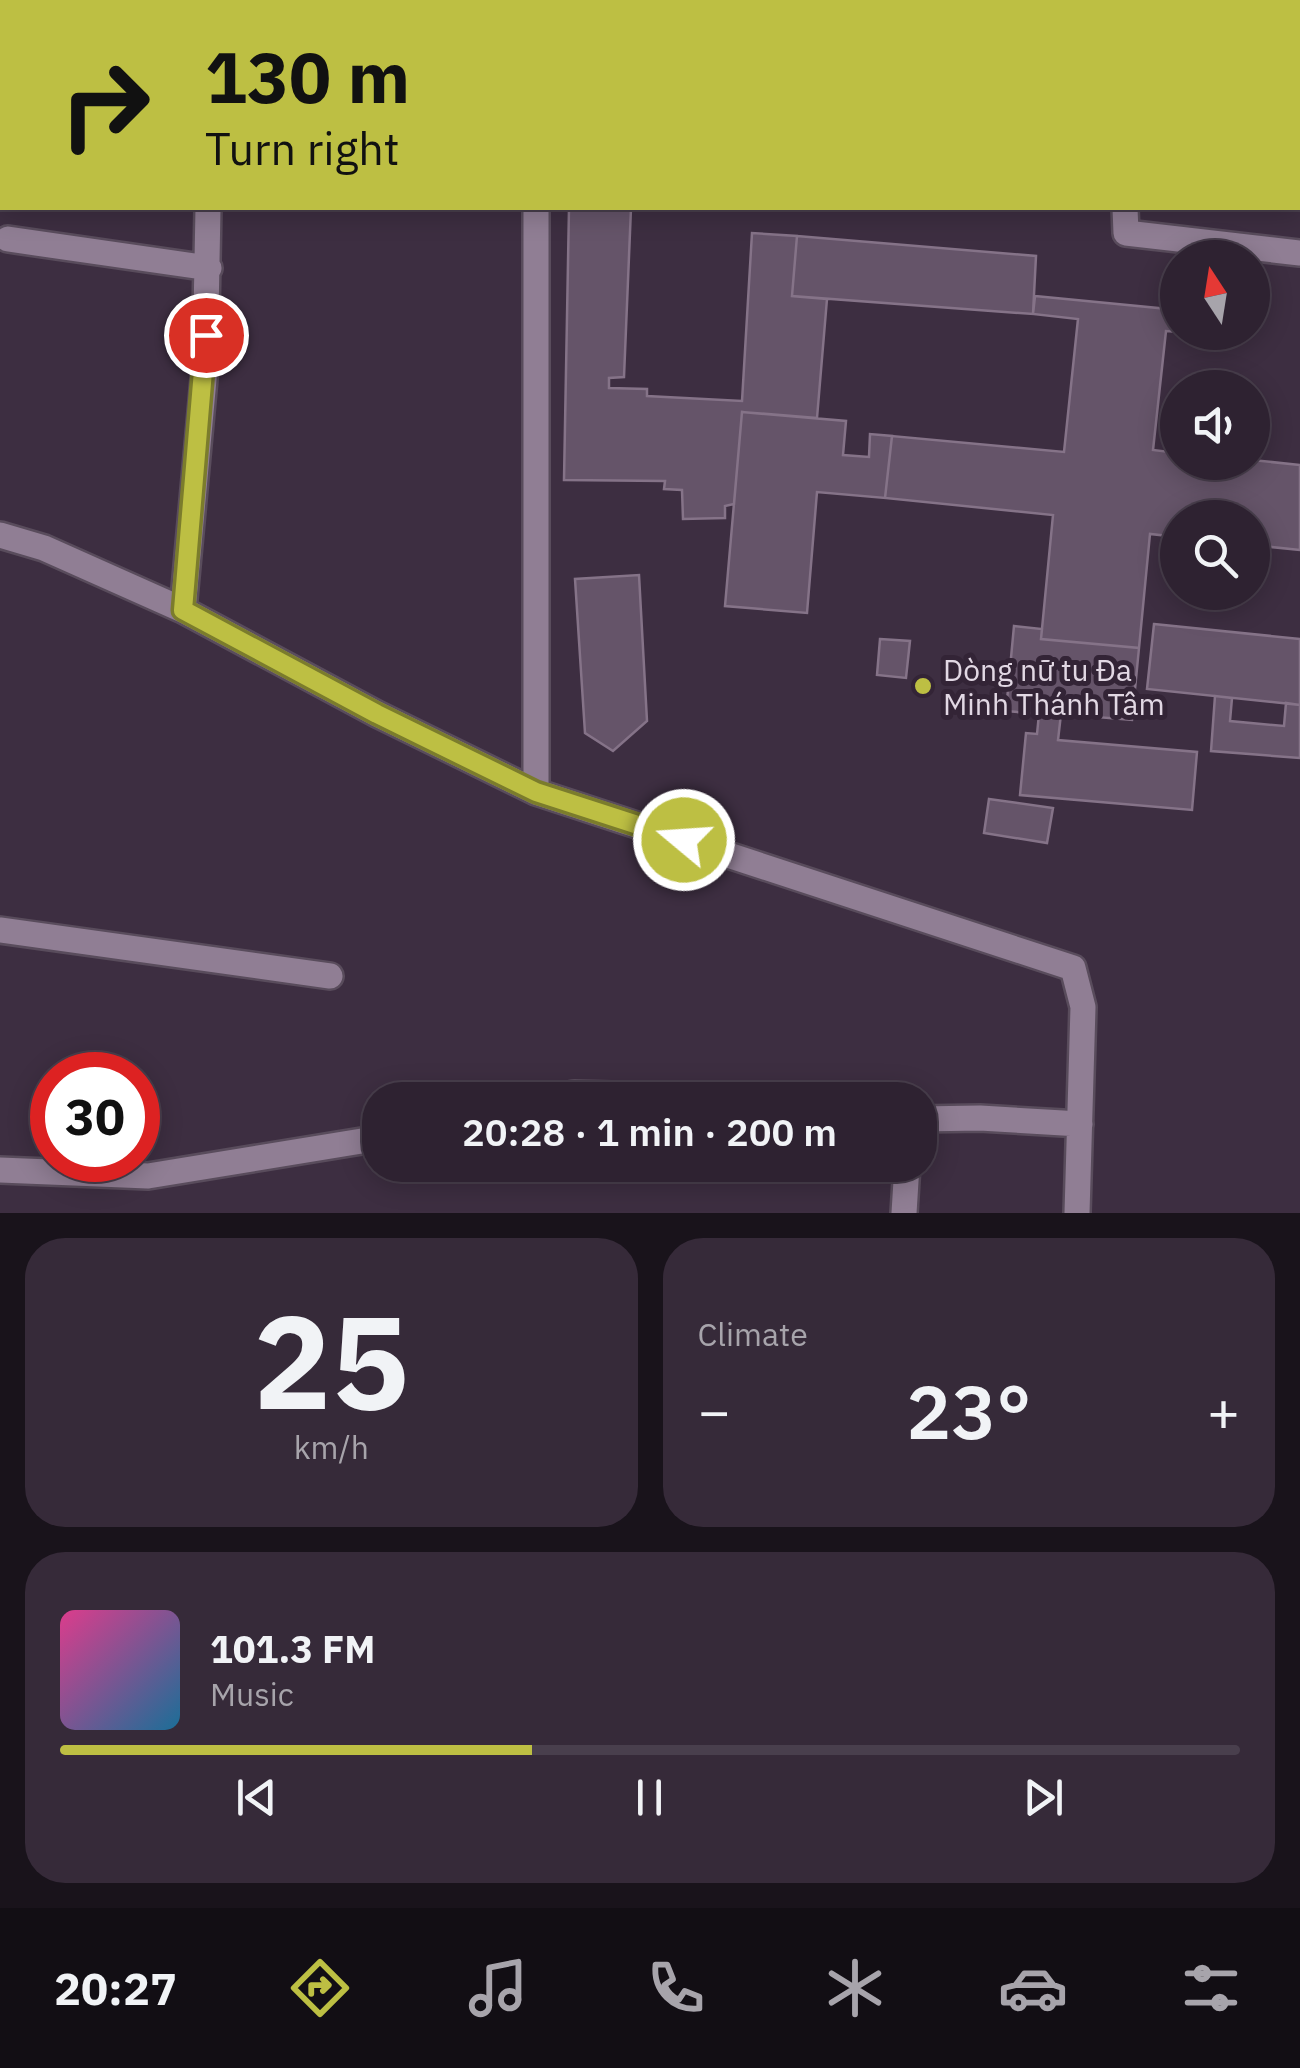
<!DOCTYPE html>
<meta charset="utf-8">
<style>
:root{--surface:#2e2231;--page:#362a39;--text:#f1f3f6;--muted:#a7a4ab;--line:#493f4d;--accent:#bdbf43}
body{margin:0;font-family:"IBM Plex Sans",sans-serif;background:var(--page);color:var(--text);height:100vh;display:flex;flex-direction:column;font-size:38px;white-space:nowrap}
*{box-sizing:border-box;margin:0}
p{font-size:32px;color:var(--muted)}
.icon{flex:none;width:55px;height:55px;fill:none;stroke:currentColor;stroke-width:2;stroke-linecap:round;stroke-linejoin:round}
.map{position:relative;height:1213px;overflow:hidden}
.panel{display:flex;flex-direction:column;gap:25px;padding:25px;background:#19131b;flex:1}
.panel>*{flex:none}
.top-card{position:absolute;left:0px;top:0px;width:1300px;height:210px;box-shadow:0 5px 25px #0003,0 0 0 2px var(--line);background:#bdbf43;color:#111;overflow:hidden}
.needle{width:65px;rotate:348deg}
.buttons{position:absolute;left:1160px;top:240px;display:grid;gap:20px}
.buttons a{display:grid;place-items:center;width:110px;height:110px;border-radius:50%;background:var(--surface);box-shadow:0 5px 25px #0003,0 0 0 2px var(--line);font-size:50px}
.speed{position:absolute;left:30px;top:1052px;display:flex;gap:20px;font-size:50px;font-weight:700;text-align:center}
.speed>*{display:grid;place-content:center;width:130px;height:130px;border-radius:50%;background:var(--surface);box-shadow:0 5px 25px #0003,0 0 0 2px var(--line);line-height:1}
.speed .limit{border:15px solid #d22;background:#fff;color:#111}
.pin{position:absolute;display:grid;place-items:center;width:85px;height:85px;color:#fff;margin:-42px;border:5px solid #fff;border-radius:50%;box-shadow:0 2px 10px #0007}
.me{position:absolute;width:110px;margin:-55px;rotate:288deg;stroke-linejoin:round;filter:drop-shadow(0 0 8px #0008)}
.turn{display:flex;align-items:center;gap:35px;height:210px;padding:0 40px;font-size:45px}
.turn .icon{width:130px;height:130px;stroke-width:2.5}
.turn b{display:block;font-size:70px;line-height:85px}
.big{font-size:75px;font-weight:600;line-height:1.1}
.panel .tile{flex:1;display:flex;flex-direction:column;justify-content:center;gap:15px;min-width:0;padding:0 35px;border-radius:40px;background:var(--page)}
.panel .dial{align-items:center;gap:0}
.dial b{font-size:130px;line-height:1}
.song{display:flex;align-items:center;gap:30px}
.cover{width:120px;height:120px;border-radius:15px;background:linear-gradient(135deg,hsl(330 70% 55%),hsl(200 70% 35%))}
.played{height:10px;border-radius:5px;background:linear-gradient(90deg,var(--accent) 40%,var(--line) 40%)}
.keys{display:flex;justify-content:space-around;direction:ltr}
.heat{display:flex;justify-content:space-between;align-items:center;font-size:55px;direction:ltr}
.panel .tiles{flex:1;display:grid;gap:25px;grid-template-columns:1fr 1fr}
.tile:last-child{grid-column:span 2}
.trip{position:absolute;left:362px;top:1082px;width:575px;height:100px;border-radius:40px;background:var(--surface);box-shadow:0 5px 25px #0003,0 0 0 2px var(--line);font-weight:600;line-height:100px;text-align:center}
.tabs{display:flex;height:160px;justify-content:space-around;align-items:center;background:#120e14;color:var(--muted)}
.tabs .icon{width:70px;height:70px}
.tabs .on{color:var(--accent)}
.tabs b{font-size:45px;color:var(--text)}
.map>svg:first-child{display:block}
</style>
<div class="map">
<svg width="1300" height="1213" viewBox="0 0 1300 1213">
<rect width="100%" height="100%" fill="#3d2e41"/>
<!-- built -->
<path fill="#4b374f" d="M541,0H1130V2Z"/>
<!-- building -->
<path fill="#655469" stroke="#857388" stroke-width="2.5" d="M291,0H541V2H291Z
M569,208H631L624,377L609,378V388L647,389V396L742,401L752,233L797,236L792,296L827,299L817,418L742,412L734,504L725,506V518L683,519L682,490L664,489L665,481L564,480Z
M797,236L1036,256L1033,314L792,296Z
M1035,296L1178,310V332L1166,331L1153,450L1178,453V462L1252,460L1300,465V550L1252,545V518H1178V537L1150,534L1139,648L1041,639L1053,515L885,498L892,436L1064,452L1078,319L1033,314Z
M742,412L846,421L843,455L869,457L870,434L892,436L885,498L817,492L807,613L725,606Z
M639,575L647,721L613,751L585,733L575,579Z
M1154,624L1300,639V705L1147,689Z
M1014,626L1042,629L1041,639L1139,648L1132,720L1061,714L1058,740L1197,752L1192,810L1020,795L1026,733L1037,734L1039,714L1006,711Z
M880,639L910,641L906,678L877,675Z
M1215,696L1232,698L1230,721L1284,726L1286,703L1300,705V758L1211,751Z
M989,799L1053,808L1047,843L984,833Z"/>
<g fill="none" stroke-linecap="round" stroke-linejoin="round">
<defs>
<path id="minor" d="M267,2V0
M1141,2V0
M0,28H2
M1125,208L1126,233L1300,253
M8,239L209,268
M0,535L44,548L183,610L377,714L536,792L1073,968L1083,1007L1077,1213
M183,610L205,368L208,208
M536,792V208
M0,930L330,976
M543,1100L574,1094L797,1100
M920,1119L980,1118L1080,1124
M0,1170L148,1176L380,1138
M904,1213L907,1165"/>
</defs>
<!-- minor casing -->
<use href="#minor" stroke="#594c5c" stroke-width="30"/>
<!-- minor -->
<use href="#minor" stroke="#907e94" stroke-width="25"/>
</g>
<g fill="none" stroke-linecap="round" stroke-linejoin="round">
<defs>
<path id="route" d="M206,335L183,610L377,714L536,792L684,840"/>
</defs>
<!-- route casing -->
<use href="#route" stroke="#7b7c2c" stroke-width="25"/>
<!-- route -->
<use href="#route" stroke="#bdbf43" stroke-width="18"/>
</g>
<!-- markers -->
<circle fill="#bdbf43" stroke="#332436" stroke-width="4" cx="923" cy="686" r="10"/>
<g text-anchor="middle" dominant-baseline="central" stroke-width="10" stroke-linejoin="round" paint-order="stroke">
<!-- poi labels -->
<g font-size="30" fill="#e2d8e4" stroke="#332436" text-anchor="start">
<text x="943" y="669">Dòng nữ tu Đa<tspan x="943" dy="34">Minh Thánh Tâm</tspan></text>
</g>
</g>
</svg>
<div class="buttons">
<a><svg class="needle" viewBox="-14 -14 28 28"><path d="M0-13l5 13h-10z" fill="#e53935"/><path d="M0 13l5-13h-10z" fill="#a7a4ab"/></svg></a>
<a><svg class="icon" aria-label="sound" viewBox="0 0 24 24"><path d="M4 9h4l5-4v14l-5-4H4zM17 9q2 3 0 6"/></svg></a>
<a><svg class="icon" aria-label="search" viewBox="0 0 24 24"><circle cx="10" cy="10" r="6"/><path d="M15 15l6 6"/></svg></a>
</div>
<div class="speed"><div class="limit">30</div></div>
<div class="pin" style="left:206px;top:335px;background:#d93025"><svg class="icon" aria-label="arrive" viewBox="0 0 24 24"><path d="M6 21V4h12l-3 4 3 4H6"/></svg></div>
<svg class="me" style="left:684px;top:840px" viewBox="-20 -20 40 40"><circle r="17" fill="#bdbf43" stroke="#fff" stroke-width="3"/><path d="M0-11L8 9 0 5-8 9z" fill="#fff"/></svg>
<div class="trip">20:28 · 1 min · 200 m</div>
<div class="top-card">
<div class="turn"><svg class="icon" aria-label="right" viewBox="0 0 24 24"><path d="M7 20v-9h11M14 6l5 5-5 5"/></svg><div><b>130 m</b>Turn right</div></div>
</div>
</div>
<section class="panel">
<div class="tiles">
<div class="tile dial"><b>25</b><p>km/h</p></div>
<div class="tile"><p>Climate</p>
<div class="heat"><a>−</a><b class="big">23°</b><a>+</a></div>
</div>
<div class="tile">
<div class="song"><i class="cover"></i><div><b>101.3 FM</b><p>Music</p></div></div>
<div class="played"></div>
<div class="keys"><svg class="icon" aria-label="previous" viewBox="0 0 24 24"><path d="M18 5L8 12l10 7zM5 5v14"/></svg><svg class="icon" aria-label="pause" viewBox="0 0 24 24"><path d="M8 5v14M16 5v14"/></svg><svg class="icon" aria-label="next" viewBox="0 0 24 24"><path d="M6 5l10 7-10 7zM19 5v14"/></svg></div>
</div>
</div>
</section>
<nav class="tabs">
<b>20:27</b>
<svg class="icon on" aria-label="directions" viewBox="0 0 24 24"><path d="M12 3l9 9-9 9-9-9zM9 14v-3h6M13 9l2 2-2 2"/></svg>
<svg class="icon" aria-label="music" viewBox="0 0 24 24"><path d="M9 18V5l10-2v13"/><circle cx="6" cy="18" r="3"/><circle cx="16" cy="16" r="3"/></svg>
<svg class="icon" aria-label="phone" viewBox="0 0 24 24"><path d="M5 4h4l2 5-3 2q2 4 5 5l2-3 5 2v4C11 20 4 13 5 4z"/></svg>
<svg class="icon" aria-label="climate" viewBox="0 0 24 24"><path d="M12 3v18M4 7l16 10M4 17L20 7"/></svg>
<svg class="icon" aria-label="car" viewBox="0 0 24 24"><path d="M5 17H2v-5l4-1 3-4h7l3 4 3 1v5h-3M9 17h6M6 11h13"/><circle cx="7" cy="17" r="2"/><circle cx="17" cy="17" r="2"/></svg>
<svg class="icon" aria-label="filters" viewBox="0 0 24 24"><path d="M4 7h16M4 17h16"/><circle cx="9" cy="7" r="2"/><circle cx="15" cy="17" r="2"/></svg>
</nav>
